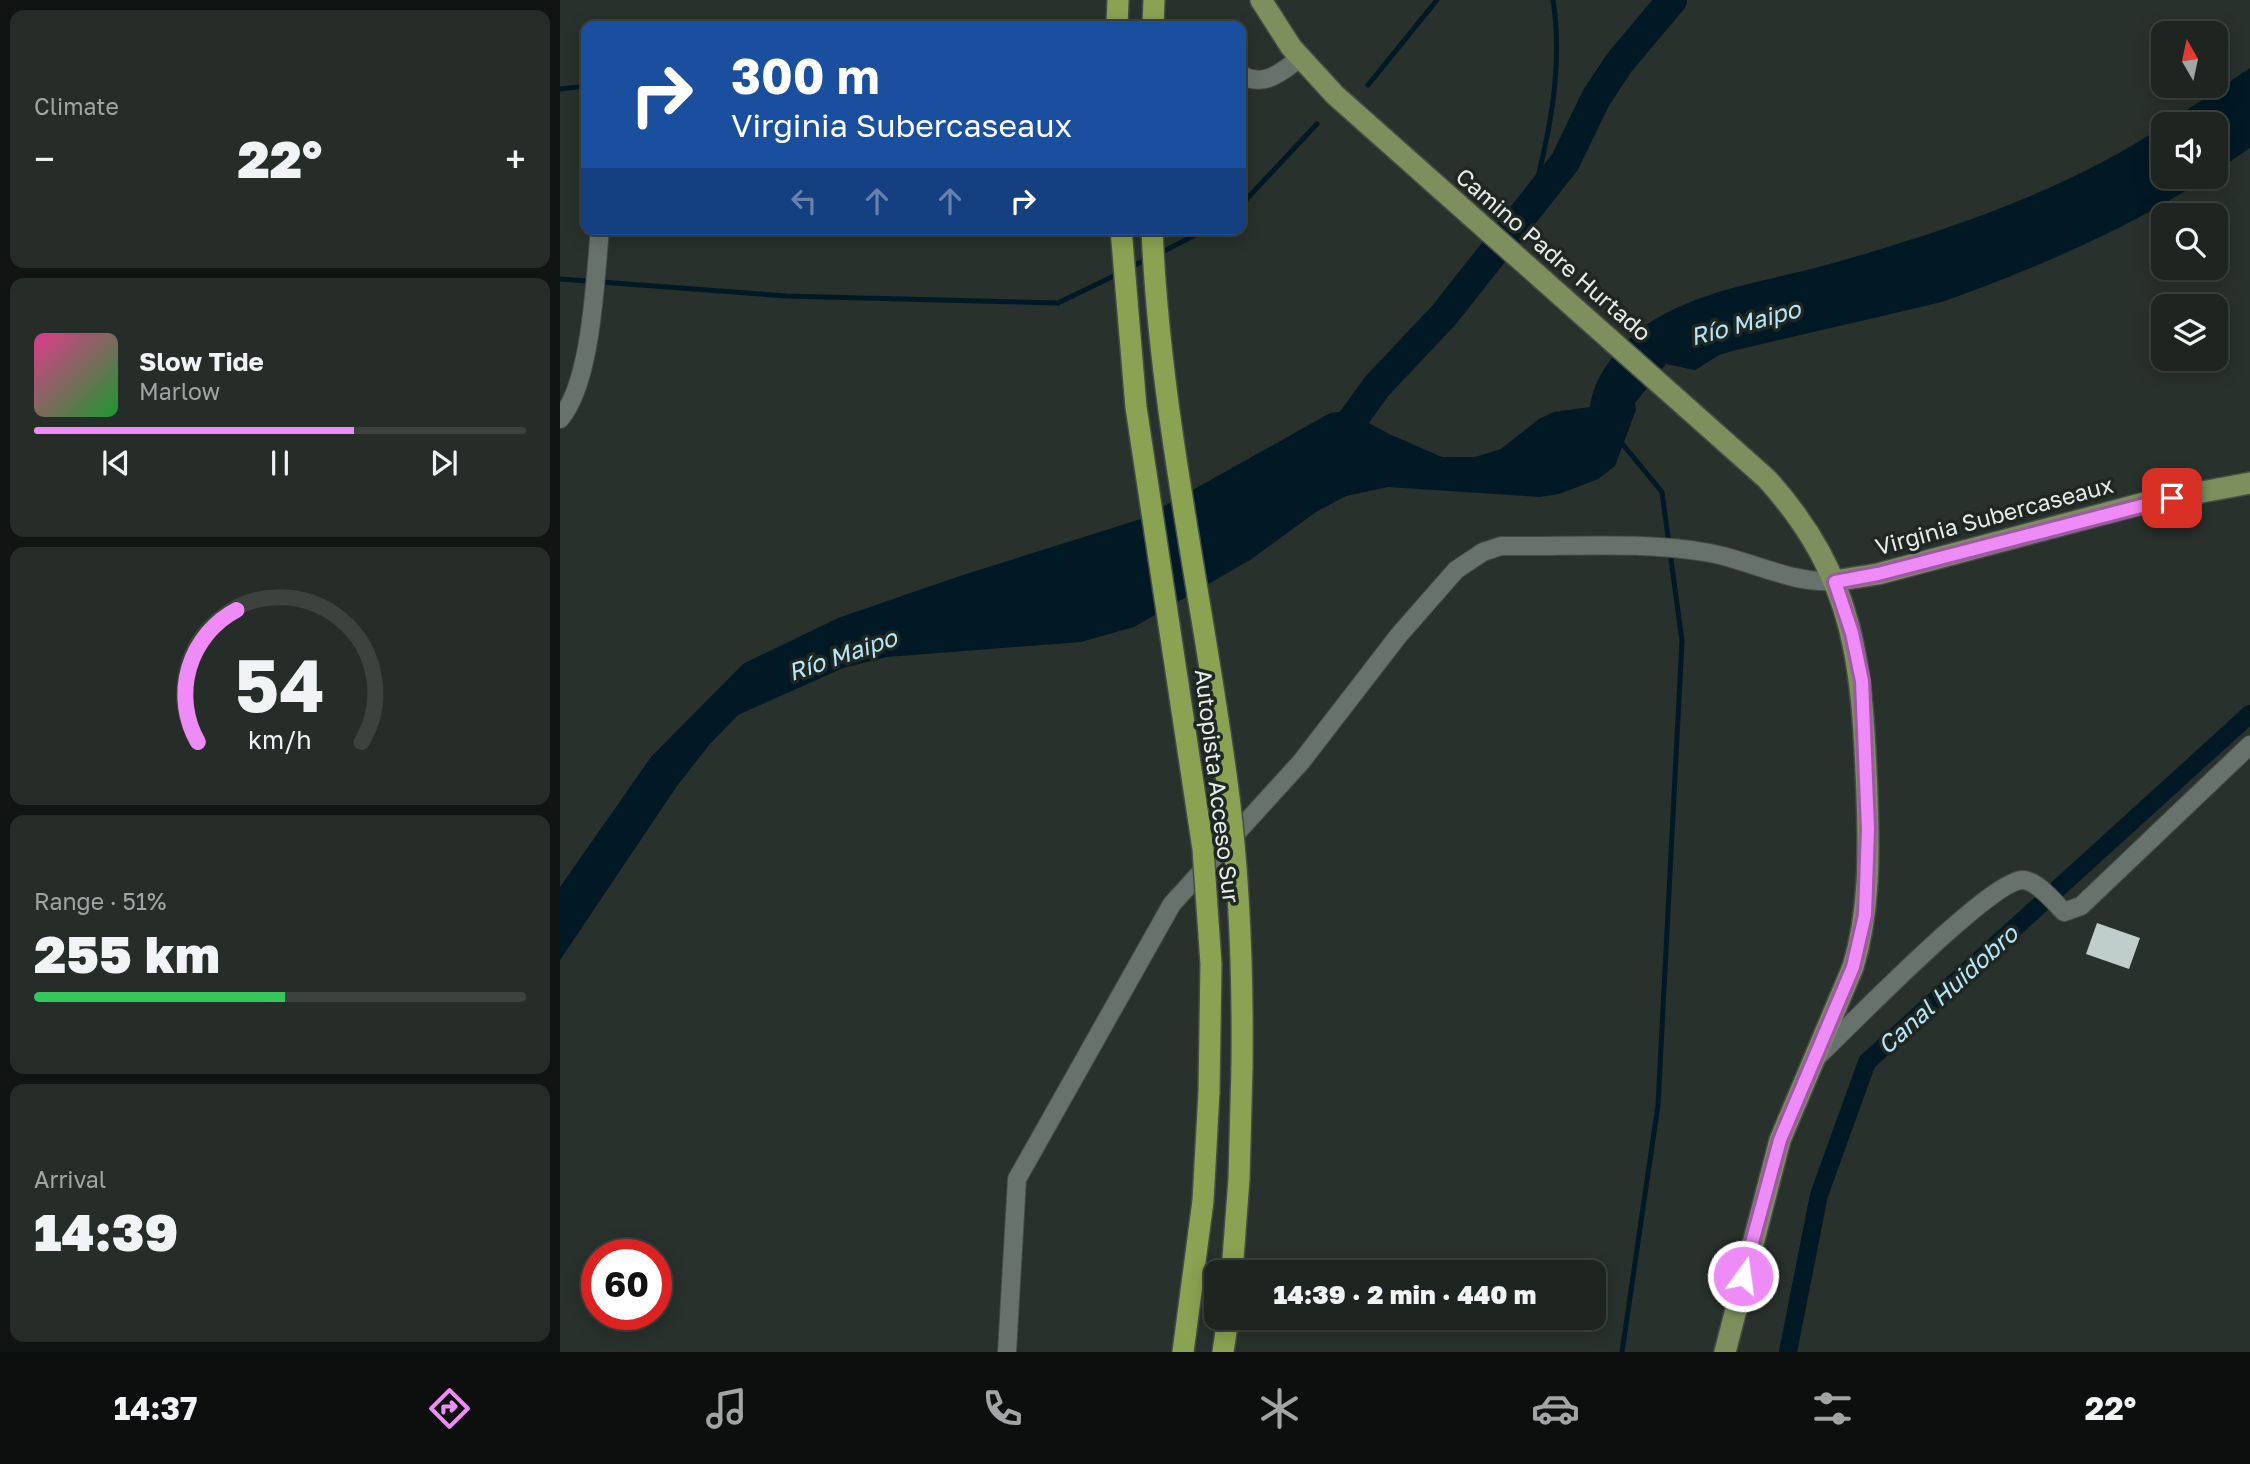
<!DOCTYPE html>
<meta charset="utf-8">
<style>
:root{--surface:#1e2520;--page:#262d29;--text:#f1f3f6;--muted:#a1a5a5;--line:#3c423e;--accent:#ef8bf7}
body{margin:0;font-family:"Golos Text",sans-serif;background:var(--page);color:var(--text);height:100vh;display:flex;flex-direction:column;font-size:26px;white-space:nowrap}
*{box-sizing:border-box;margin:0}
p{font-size:23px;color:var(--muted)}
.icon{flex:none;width:38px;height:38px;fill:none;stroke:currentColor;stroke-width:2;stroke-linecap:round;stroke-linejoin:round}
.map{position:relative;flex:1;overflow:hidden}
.details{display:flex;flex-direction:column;gap:10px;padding:10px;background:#101412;width:560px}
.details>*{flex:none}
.guide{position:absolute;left:21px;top:21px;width:665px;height:214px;border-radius:14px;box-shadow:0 4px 18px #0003,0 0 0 2px var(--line);background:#1a4fa0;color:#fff;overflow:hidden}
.needle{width:46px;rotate:351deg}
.buttons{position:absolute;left:1591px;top:21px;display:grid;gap:14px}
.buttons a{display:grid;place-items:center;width:77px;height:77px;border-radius:14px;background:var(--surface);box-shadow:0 4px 18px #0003,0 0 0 2px var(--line);font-size:35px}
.speed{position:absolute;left:21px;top:1239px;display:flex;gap:14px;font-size:35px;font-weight:700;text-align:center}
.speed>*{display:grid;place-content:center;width:91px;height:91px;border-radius:50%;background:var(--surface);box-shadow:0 4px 18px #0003,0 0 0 2px var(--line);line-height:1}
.speed .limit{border:10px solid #d22;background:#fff;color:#111}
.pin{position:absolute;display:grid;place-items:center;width:60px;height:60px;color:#fff;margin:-30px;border-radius:14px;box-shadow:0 4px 10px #0006}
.me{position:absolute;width:77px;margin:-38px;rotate:14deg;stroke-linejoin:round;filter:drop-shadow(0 0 5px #0008)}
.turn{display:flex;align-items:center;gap:24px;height:147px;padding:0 35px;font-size:32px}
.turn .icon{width:91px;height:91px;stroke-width:2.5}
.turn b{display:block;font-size:49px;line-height:60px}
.lanes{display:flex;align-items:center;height:66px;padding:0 35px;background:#0003;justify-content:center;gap:35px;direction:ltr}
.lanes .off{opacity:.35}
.big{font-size:52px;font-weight:800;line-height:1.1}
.details .tile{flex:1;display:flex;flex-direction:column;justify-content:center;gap:10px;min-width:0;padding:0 24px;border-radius:14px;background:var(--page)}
.details .dial{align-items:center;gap:0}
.dial svg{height:182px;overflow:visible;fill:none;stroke:var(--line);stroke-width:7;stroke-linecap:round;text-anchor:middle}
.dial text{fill:var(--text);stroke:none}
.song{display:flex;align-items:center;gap:21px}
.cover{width:84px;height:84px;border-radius:10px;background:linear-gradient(135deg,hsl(330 70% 55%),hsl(130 70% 35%))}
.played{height:7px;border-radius:4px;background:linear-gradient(90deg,var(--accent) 65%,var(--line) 65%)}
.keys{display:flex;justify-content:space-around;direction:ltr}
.heat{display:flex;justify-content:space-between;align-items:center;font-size:38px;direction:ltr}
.charge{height:10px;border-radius:5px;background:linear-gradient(90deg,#34c759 51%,var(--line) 0)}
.trip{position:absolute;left:644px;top:1260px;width:402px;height:70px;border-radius:14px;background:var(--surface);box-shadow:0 4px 18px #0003,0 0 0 2px var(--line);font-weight:800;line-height:70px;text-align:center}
.tabs{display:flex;height:112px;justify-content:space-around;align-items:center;background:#0c0f0d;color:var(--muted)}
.tabs .icon{width:49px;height:49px}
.tabs .current{color:var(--accent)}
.tabs b{font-size:32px;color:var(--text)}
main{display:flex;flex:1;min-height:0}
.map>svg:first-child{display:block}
</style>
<main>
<section class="details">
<div class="tile"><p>Climate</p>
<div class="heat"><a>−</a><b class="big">22°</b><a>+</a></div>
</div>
<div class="tile">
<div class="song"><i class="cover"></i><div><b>Slow Tide</b><p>Marlow</p></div></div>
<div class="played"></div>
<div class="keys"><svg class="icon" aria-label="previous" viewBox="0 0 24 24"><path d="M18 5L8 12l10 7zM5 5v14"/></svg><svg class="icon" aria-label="pause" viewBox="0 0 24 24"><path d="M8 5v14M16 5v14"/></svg><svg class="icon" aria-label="next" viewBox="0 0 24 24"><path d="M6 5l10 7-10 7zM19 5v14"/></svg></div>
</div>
<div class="tile dial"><svg viewBox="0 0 100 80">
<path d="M14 69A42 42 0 1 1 86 69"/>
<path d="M14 69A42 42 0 0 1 31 11" stroke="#ef8bf7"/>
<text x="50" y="56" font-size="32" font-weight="700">54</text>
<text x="50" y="72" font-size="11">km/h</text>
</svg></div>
<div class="tile"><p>Range · 51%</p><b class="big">255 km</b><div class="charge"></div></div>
<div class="tile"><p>Arrival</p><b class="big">14:39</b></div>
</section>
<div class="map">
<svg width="1690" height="1352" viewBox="0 0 1690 1352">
<rect width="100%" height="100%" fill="#28312b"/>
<!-- water -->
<path fill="#001924" d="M1690,68V148L1656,171V124H1606Z
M1603,126V177H1647C1573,227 1467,272 1382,302L1176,350L1159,355L1135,370L1106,364L1075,403L1076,410L1055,466L1038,479L999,494L980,497L828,487L786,496L756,512L690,560L574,627L521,642L327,657L283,668L178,715L149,745L117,786L0,960V887L91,757L183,664L278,618L400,576L581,519L770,413L787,411L829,434L882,457H915L941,449L979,419L994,412L1030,407C1034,372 1065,338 1094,320C1148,287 1210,281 1270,264C1383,232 1506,191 1603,126Z"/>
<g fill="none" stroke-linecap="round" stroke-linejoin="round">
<!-- stream -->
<path stroke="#001924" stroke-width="5" d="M808,85L877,0
M0,89L26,86
M681,205L757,124
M970,208C988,141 1004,70 993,0
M600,253L647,229
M568,268L588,259
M0,279L226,296L498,303L560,273
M1060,441L1102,492L1122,641L1098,1105L1062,1352"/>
<!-- canal -->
<path stroke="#001924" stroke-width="18" d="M1228,1352L1259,1195L1307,1062L1690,714"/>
<!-- river -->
<path stroke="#001924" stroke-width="30" d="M773,447L817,386L884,315L1005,162L1036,98L1059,63L1112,0"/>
</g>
<!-- building -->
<path fill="#bfcdcc" d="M1537,923L1580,938L1569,969L1526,954Z"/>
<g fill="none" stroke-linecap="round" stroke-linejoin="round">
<defs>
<path id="minor" d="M681,75C705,88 721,72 740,58
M0,419C32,382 35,278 40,229
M1256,1058C1287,1029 1431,879 1463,880C1478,881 1494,902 1504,912L1521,906L1690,745
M447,1352L457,1179L612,904L741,762L839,635L896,570L923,552L941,546C1009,547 1083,541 1150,553C1192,561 1232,584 1274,581"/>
<path id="primary" d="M701,0L731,47L775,95L1207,479C1297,579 1302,667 1307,794C1309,852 1310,911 1293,967L1220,1140L1165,1352
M1274,581L1318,574L1588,502L1690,483"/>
<path id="motorway" d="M557,26L558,0
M593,26L594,0
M672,1272L679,1179L682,1067
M623,1352L643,1201L649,1092
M663,1352L668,1318"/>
</defs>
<!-- minor casing -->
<use href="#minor" stroke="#454c47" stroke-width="20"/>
<!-- primary casing -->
<use href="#primary" stroke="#454c47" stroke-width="24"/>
<!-- motorway casing -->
<use href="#motorway" stroke="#454c47" stroke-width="24"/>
<!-- minor -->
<use href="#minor" stroke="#68726c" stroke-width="18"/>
<!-- primary -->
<use href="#primary" stroke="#7c8f5c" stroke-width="21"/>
<!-- motorway -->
<use href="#motorway" stroke="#89a352" stroke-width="21"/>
<defs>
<path id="motorway-bridge" d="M561,229L576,407L643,849L651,964L649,1092
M592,229C600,421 645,607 669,797C680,887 683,977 682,1067"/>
</defs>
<!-- motorway-bridge casing -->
<use href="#motorway-bridge" stroke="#454c47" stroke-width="24" stroke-linecap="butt"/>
<!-- motorway-bridge -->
<use href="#motorway-bridge" stroke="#89a352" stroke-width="21"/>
</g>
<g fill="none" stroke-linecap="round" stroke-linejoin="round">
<defs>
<path id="route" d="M1183,1276L1220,1140L1293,967L1305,915L1308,829L1302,681L1292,633L1275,582L1318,574L1612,498"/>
</defs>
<!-- route casing -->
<use href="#route" stroke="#9b5aa1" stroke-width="18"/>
<!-- route -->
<use href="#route" stroke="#ef8bf7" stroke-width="12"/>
</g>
<g text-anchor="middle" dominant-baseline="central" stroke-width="7" stroke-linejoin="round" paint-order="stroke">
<!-- street labels -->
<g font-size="23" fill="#e8edea" stroke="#1f2722">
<text transform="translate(994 254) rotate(41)">Camino Padre Hurtado</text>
<text transform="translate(1434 515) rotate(-15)">Virginia Subercaseaux</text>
<text transform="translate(658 786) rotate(83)">Autopista Acceso Sur</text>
</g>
<!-- water labels -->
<g font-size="24" font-style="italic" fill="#b9e7fa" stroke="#1f2722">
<text transform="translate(1185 322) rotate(-15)">Río Maipo</text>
<text transform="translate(282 654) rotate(-19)">Río Maipo</text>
<text transform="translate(1387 989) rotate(-42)">Canal Huidobro</text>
</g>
</g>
</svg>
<div class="buttons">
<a><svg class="needle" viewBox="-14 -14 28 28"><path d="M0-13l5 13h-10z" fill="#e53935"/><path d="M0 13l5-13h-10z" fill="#a1a5a5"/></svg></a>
<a><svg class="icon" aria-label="sound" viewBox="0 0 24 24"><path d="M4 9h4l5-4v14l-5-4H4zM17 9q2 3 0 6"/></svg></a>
<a><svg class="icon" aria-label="search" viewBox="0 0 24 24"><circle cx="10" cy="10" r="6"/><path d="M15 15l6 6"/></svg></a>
<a><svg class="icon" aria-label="layers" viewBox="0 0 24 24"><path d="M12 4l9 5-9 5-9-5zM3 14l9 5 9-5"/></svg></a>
</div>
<div class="speed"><div class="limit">60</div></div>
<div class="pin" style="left:1612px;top:498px;background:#d93025"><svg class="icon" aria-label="arrive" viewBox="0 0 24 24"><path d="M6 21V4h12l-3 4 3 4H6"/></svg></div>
<svg class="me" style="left:1183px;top:1276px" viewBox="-20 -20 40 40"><circle r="17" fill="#ef8bf7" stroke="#fff" stroke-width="3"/><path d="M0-11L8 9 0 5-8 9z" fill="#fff"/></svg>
<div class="trip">14:39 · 2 min · 440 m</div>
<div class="guide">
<div class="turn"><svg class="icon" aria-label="right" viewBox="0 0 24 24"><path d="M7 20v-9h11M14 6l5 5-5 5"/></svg><div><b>300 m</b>Virginia Subercaseaux</div></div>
<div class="lanes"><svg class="icon off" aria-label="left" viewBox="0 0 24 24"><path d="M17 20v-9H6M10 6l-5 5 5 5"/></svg><svg class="icon off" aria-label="ahead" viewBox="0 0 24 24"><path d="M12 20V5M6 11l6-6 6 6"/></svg><svg class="icon off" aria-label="ahead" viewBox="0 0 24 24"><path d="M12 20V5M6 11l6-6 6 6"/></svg><svg class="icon" aria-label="right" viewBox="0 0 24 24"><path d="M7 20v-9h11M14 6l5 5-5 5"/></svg></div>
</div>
</div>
</main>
<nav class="tabs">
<b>14:37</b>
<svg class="icon current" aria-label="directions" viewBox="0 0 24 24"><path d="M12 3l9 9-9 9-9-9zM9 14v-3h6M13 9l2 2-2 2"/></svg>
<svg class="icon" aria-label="music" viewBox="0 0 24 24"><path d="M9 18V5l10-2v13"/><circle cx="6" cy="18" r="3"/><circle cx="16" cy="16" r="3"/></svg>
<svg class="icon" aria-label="phone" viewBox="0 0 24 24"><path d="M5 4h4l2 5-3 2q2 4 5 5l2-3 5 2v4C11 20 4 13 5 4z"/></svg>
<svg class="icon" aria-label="climate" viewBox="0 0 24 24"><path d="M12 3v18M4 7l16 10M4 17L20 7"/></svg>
<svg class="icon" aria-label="car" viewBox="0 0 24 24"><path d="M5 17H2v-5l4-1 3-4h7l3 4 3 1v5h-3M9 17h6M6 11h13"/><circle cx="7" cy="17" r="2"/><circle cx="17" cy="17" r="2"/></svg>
<svg class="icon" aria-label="filters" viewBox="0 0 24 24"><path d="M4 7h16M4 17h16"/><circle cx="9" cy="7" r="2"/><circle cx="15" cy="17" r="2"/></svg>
<b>22°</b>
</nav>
